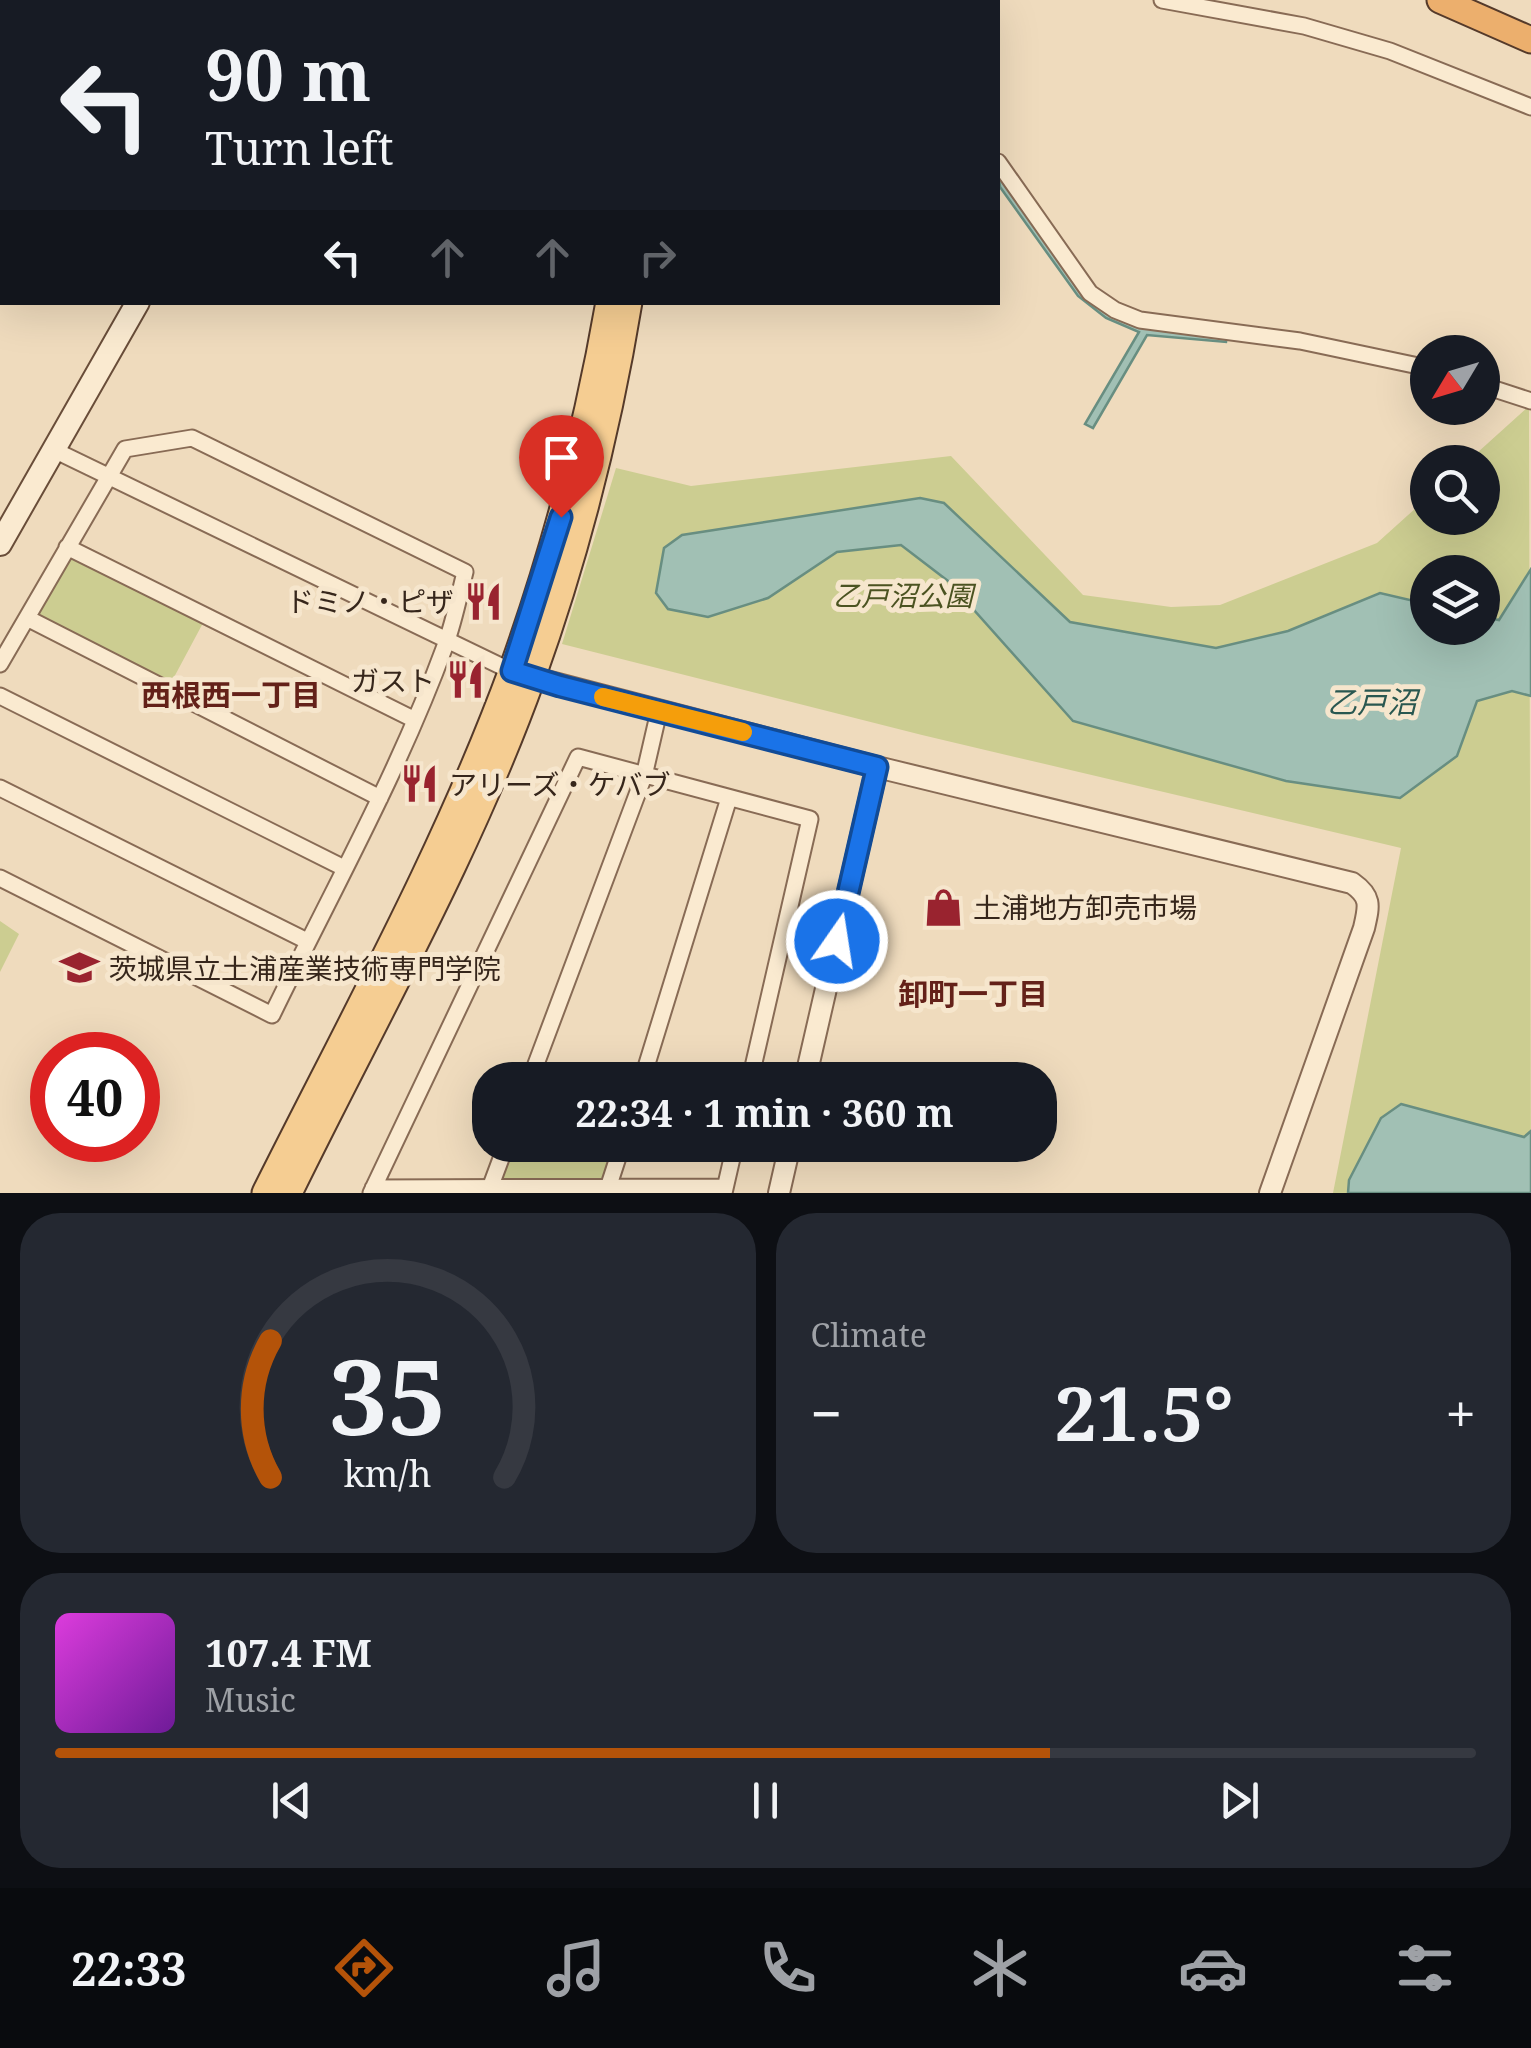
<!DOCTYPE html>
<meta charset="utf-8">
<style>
:root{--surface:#171b24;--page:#242831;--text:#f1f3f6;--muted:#9ea1a6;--line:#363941;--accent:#b45309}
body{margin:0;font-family:"Noto Serif","Noto Sans JP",serif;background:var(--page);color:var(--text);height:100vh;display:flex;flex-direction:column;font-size:38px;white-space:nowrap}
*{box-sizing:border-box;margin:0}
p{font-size:32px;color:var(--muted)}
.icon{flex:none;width:55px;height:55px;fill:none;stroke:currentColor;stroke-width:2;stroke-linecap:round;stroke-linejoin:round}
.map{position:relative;height:1193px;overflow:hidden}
.side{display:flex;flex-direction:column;gap:20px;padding:20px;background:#0d0f14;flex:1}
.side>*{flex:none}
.guide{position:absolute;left:0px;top:0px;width:1000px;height:305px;box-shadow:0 10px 40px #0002;background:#171b24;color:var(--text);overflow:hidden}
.needle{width:65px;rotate:232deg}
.controls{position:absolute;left:1410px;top:335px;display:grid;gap:20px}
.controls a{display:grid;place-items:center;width:90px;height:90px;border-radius:50%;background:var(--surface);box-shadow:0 10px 40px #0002;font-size:50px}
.speed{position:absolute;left:30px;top:1032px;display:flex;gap:20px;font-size:50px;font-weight:700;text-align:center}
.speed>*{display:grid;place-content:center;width:130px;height:130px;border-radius:50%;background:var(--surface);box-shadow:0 10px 40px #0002;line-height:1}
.speed .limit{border:15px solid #d22;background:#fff;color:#111}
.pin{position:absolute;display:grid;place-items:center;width:85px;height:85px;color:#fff;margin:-102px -42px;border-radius:50% 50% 50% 0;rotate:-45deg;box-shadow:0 0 10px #0007}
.pin .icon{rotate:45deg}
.me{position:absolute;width:110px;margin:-55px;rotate:13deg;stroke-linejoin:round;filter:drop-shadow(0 0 8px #0008)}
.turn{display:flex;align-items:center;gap:35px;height:210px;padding:0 40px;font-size:45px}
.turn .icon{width:130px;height:130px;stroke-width:2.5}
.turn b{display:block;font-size:70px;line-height:85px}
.lanes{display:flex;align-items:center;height:95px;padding:0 40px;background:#0003;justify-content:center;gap:50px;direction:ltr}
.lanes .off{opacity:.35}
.big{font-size:75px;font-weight:700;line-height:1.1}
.side .card{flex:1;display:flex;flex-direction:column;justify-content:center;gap:15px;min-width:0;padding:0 35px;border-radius:40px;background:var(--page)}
.side .dial{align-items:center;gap:0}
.dial svg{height:260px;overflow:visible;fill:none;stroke:var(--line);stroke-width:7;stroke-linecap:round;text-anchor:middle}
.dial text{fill:var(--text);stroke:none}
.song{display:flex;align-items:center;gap:30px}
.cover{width:120px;height:120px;border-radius:15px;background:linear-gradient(135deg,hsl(300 70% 55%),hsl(280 70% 35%))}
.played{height:10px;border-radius:5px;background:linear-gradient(90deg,var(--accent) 70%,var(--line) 70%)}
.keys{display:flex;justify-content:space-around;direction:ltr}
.heat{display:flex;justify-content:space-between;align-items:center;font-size:55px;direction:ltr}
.side .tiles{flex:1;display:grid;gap:20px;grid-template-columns:1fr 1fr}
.card:last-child{grid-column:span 2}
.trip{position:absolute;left:472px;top:1062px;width:585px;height:100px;border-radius:40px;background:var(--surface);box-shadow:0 10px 40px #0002;font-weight:700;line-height:100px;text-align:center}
.tab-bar{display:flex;height:160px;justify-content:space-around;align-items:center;background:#090b0e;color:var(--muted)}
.tab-bar .icon{width:70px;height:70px}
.tab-bar .current{color:var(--accent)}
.tab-bar b{font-size:45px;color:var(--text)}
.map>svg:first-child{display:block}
</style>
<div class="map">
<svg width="1531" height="1193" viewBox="0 0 1531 1193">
<rect width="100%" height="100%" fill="#efdbbd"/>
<!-- green -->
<path fill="#cccd91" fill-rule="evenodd" d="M1529,406L1531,1193H1333L1401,848L922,735L562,644L616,468L691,486L951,456L1083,595L1171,607L1220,605L1377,543L1427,498L1428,518H1482V462H1467ZM1428,572H1482V628H1428Z
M71,549L203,623L172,681L32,617Z
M0,921L19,934L0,972Z
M512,1145H617L606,1184L493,1186Z"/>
<!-- water -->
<path fill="#a1c0b4" stroke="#688e81" stroke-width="2.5" d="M998,169L1110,310L1227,334L1226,342L1147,335L1093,428L1085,424L1139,332L1106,318L1078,296L1000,187Z
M920,498L944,503L1070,622L1216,648L1288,631L1380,593L1427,604L1428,628H1482L1483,617L1499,620L1531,569V696L1512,691L1477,701L1457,756L1400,798L1286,781L1073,721L948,581L901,545L837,552L768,598L708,617L668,609L656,593L664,548L682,535Z
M1401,1104L1524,1137L1531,1131V1193H1348L1349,1180L1381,1118Z"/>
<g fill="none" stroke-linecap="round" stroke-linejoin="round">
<defs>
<path id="minor" d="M739,0V2
M974,0V2
M1162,0L1304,26L1390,51L1531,107
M0,140L2,139
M998,162L1090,293L1115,310L1140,320L1300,341L1428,368
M1482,385L1531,401
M54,450L511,671
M67,547L415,720
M27,618L380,798
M0,664L125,449L192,438L465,572C459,596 454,622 445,646C398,774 331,893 272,1015L0,878
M0,696L344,868
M0,788L307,941
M530,1080L644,776L659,711
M642,1080L729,798
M373,1188L725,1187
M490,1188L506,1145
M608,1188L622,1145
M371,1193L578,757L810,819L750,1080
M724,1193L735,1145"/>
<path id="tertiary" d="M520,674L877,767L1352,883C1372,897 1369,906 1364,928L1270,1193
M805,1080L877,767
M779,1193L790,1145"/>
<path id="secondary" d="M311,2L312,0
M0,544L138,302"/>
<path id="primary" d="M635,2V0
M654,2V0
M265,1193C351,1021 446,850 512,670C555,550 587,428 609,302
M289,1193C372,1023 468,856 532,678C576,556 608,430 629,302"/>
<path id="trunk" d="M1440,0L1531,40"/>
</defs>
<!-- minor casing -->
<use href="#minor" stroke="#886b55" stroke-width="19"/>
<!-- tertiary casing -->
<use href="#tertiary" stroke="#886b55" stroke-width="24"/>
<!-- secondary casing -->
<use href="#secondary" stroke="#694d39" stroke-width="26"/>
<!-- primary casing -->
<use href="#primary" stroke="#553a2a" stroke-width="29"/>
<!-- trunk casing -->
<use href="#trunk" stroke="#553a2a" stroke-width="29"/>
<!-- minor -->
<use href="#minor" stroke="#faead0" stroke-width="15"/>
<!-- tertiary -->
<use href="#tertiary" stroke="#faead0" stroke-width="20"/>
<!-- secondary -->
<use href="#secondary" stroke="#faead0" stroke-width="22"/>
<!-- primary -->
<use href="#primary" stroke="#f5cd92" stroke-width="25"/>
<!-- trunk -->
<use href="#trunk" stroke="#ecaf6d" stroke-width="25"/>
</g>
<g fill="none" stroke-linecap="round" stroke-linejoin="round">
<defs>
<path id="route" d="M561,517L512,671L560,686L877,767L837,941"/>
</defs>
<!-- route casing -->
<use href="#route" stroke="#114b97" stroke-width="25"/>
<!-- route -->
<use href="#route" stroke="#1a73e8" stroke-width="18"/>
<!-- slow -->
<path stroke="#f59e0b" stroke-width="18" d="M603,697L743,732"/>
</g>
<!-- icons -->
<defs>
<symbol id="restaurant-bare" viewBox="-9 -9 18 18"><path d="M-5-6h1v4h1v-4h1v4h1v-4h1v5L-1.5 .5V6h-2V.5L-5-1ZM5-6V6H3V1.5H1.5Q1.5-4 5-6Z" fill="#99232f" stroke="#f6e6cd" stroke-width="2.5" paint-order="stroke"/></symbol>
<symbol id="shop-bare" viewBox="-9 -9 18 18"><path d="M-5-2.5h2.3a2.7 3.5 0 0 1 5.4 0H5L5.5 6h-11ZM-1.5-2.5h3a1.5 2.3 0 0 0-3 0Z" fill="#99232f" stroke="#f6e6cd" stroke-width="2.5" paint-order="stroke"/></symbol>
<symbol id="university-bare" viewBox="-9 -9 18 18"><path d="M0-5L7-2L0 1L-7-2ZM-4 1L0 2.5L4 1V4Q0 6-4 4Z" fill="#99232f" stroke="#f6e6cd" stroke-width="2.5" paint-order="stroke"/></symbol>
</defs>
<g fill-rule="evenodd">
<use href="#restaurant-bare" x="456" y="574" width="55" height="55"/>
<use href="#restaurant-bare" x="438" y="652" width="55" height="55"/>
<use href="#restaurant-bare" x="392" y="756" width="55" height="55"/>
<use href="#shop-bare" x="916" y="880" width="55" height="55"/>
<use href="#university-bare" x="52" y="940" width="55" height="55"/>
</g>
<g text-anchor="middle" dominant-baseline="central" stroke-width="10" stroke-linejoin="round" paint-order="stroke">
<!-- park labels -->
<g font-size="28" font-style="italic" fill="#4b5321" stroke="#f6e6cd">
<text x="903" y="595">乙戸沼公園</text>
</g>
<!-- poi labels -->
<g font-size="28" fill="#36261b" stroke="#f6e6cd" text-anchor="start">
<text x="454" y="601" text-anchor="end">ドミノ・ピザ</text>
<text x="435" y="680" text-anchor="end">ガスト</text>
<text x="449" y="784">アリーズ・ケバブ</text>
<text x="973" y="907">土浦地方卸売市場</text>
<text x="109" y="968">茨城県立土浦産業技術専門学院</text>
</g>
<!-- neighbourhood labels -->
<g font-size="30" font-weight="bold" fill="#642119" stroke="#f6e6cd">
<text x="231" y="694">西根西一丁目</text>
<text x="973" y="993">卸町一丁目</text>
</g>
<!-- water labels -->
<g font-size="30" font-style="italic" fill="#295750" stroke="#f6e6cd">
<text x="1372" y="701">乙戸沼</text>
</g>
</g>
</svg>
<div class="controls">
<a><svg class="needle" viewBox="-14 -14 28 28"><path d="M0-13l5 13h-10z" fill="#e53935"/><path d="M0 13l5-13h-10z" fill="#9ea1a6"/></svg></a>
<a><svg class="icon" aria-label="search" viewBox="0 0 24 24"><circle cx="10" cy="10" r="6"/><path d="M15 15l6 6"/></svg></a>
<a><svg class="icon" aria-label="layers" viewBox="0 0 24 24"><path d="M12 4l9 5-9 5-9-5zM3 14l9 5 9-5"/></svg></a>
</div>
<div class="speed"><div class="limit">40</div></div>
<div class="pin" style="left:561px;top:517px;background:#d93025"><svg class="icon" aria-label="arrive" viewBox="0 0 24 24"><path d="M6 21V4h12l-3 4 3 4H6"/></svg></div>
<svg class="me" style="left:837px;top:941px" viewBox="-20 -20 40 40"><circle r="17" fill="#1a73e8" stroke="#fff" stroke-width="3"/><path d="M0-11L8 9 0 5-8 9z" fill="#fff"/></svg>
<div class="trip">22:34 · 1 min · 360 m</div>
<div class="guide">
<div class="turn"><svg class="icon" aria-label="left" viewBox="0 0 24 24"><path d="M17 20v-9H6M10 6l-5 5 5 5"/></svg><div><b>90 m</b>Turn left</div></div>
<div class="lanes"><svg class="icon" aria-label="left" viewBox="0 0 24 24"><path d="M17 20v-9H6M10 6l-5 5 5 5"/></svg><svg class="icon off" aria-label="ahead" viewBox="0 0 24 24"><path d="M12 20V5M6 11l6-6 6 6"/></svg><svg class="icon off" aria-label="ahead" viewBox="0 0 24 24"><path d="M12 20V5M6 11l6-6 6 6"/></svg><svg class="icon off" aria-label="right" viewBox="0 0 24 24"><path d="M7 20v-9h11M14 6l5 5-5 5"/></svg></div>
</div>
</div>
<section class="side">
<div class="tiles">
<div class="card dial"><svg viewBox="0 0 100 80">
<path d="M14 69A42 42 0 1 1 86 69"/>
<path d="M14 69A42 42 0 0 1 14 27" stroke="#b45309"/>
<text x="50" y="56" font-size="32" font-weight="700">35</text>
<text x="50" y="72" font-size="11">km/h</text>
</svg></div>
<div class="card"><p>Climate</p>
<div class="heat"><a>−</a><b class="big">21.5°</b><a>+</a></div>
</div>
<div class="card">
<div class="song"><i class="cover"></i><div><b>107.4 FM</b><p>Music</p></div></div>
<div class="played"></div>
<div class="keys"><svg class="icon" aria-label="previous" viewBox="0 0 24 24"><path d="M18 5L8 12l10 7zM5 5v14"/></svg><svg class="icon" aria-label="pause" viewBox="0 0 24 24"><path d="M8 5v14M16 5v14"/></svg><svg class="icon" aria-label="next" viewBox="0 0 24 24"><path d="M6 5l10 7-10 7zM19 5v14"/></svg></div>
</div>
</div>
</section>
<nav class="tab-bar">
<b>22:33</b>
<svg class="icon current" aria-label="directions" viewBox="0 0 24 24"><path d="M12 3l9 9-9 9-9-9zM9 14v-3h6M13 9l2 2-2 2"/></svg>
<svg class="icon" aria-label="music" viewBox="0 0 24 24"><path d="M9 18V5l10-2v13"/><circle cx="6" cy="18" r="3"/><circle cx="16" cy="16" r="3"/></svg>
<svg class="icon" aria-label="phone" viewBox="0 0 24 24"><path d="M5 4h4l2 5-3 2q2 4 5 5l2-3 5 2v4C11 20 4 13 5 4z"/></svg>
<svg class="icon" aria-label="climate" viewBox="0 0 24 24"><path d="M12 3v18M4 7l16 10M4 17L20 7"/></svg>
<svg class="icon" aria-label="car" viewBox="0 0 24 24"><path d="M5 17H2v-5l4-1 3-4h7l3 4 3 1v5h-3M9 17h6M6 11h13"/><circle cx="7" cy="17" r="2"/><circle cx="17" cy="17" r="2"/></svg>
<svg class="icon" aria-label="filters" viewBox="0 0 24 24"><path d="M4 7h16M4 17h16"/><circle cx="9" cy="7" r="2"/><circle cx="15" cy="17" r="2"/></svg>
</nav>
